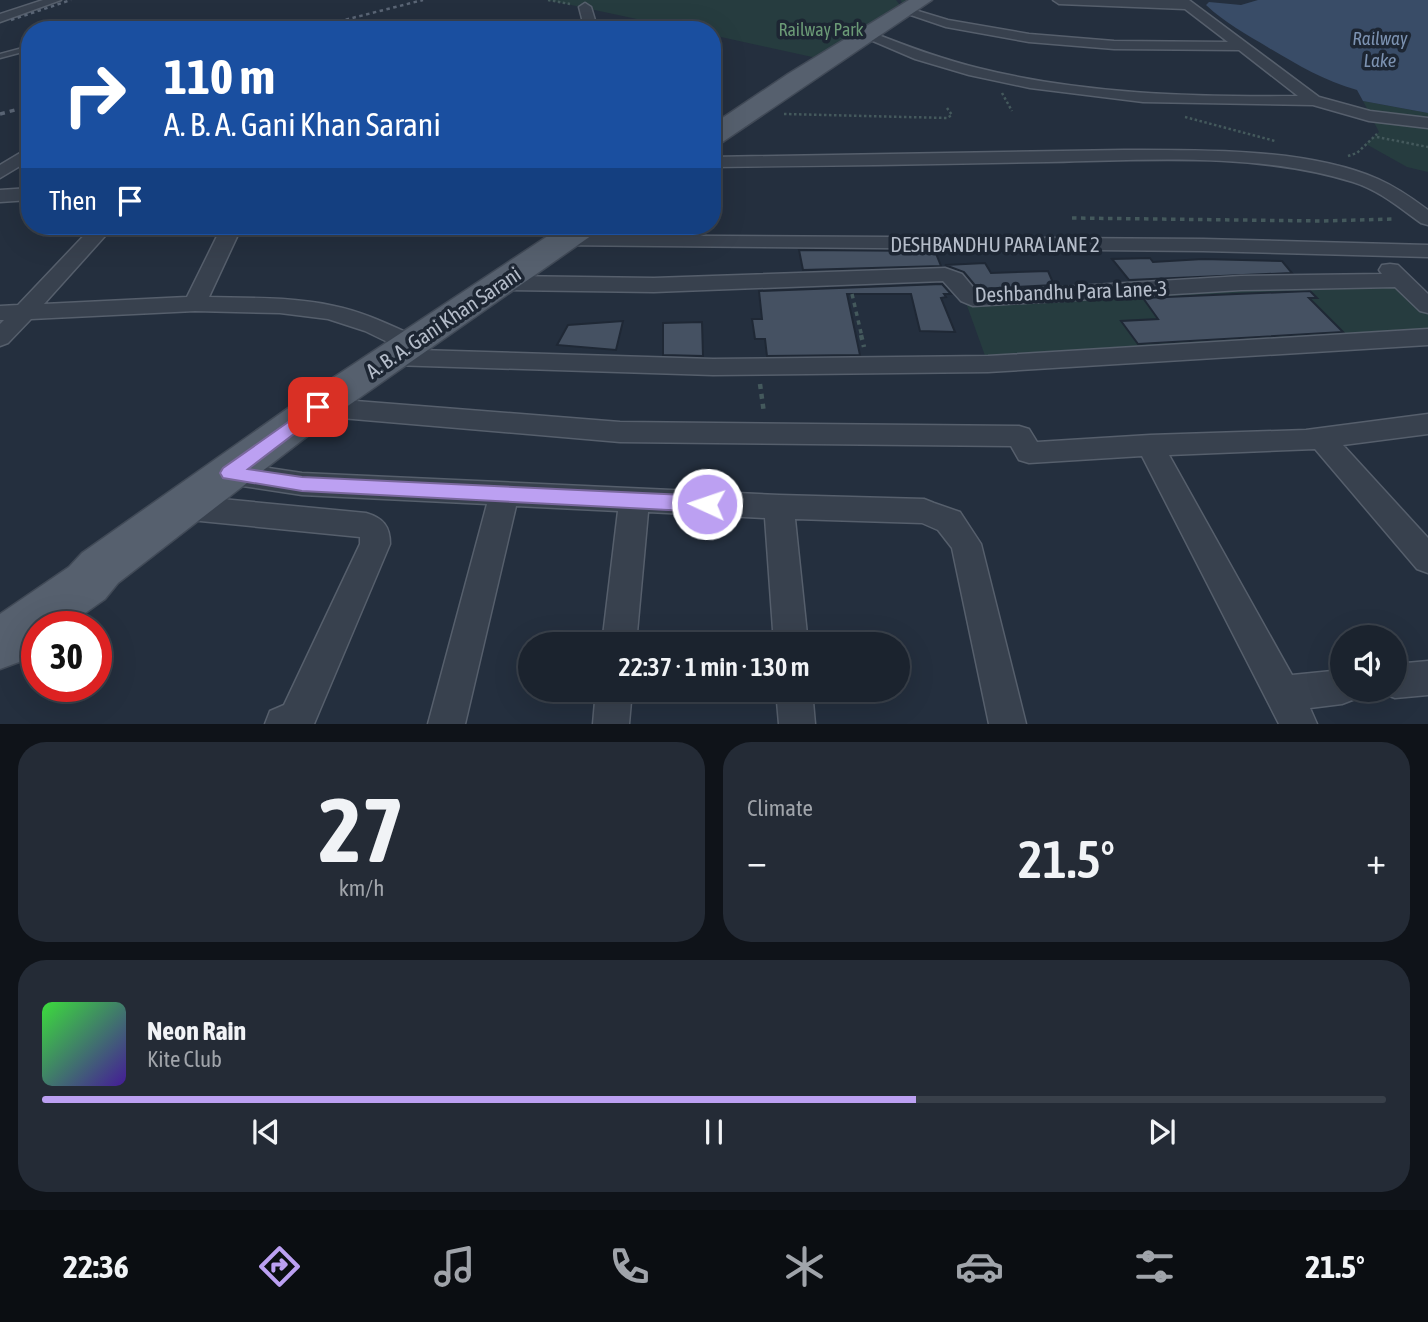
<!DOCTYPE html>
<meta charset="utf-8">
<style>
:root{--surface:#1b232e;--page:#242b36;--text:#f1f3f6;--muted:#a0a4aa;--line:#39404a;--accent:#bca0f2}
body{margin:0;font-family:"Asap Condensed",sans-serif;background:var(--page);color:var(--text);height:100vh;display:flex;flex-direction:column;font-size:26px;white-space:nowrap}
*{box-sizing:border-box;margin:0}
p{font-size:23px;color:var(--muted)}
.icon{flex:none;width:38px;height:38px;fill:none;stroke:currentColor;stroke-width:2;stroke-linecap:round;stroke-linejoin:round}
.map{position:relative;height:724px;overflow:hidden}
.details{display:flex;flex-direction:column;gap:18px;padding:18px;background:#0f1319;flex:1}
.details>*{flex:none}
.banner{position:absolute;left:21px;top:21px;width:700px;height:214px;border-radius:28px;box-shadow:0 7px 28px #0002,0 0 0 2px var(--line);background:#1a4fa0;color:#fff;overflow:hidden}
.buttons{position:absolute;left:1330px;top:625px;display:grid;gap:14px}
.buttons a{display:grid;place-items:center;width:77px;height:77px;border-radius:50%;background:var(--surface);box-shadow:0 7px 28px #0002,0 0 0 2px var(--line);font-size:35px}
.speed{position:absolute;left:21px;top:611px;display:flex;gap:14px;font-size:35px;font-weight:700;text-align:center}
.speed>*{display:grid;place-content:center;width:91px;height:91px;border-radius:50%;background:var(--surface);box-shadow:0 7px 28px #0002,0 0 0 2px var(--line);line-height:1}
.speed .limit{border:10px solid #d22;background:#fff;color:#111}
.pin{position:absolute;display:grid;place-items:center;width:60px;height:60px;color:#fff;margin:-30px;border-radius:14px;box-shadow:0 4px 10px #0006}
.me{position:absolute;width:77px;margin:-38px;rotate:273deg;stroke-linejoin:round;filter:drop-shadow(0 0 5px #0008)}
.turn{display:flex;align-items:center;gap:24px;height:147px;padding:0 28px;font-size:32px}
.turn .icon{width:91px;height:91px;stroke-width:2.5}
.turn b{display:block;font-size:49px;line-height:60px}
.then{display:flex;align-items:center;height:66px;padding:0 28px;background:#0003;gap:14px;font-size:26px}
.big{font-size:52px;font-weight:600;line-height:1.1}
.details .tile{flex:1;display:flex;flex-direction:column;justify-content:center;gap:10px;min-width:0;padding:0 24px;border-radius:28px;background:var(--page)}
.details .dial{align-items:center;gap:0}
.dial b{font-size:91px;line-height:1}
.song{display:flex;align-items:center;gap:21px}
.cover{width:84px;height:84px;border-radius:10px;background:linear-gradient(135deg,hsl(120 70% 55%),hsl(260 70% 35%))}
.played{height:7px;border-radius:4px;background:linear-gradient(90deg,var(--accent) 65%,var(--line) 65%)}
.keys{display:flex;justify-content:space-around;direction:ltr}
.heat{display:flex;justify-content:space-between;align-items:center;font-size:38px;direction:ltr}
.details .tiles{flex:1;display:grid;gap:18px;grid-template-columns:1fr 1fr}
.tile:last-child{grid-column:span 2}
.trip{position:absolute;left:518px;top:632px;width:392px;height:70px;border-radius:35px;background:var(--surface);box-shadow:0 7px 28px #0002,0 0 0 2px var(--line);font-weight:600;line-height:70px;text-align:center}
.menu{display:flex;height:112px;justify-content:space-around;align-items:center;background:#0b0e12;color:var(--muted)}
.menu .icon{width:49px;height:49px}
.menu .current{color:var(--accent)}
.menu b{font-size:32px;color:var(--text)}
.map>svg:first-child{display:block}
</style>
<div class="map">
<svg width="1428" height="724" viewBox="0 0 1428 724">
<rect width="100%" height="100%" fill="#242f3e"/>
<!-- green -->
<path fill="#263c3f" d="M548,0H896L903,9L901,0H922L826,60L712,35V30H688Z
M1363,101L1428,113V172L1407,167L1366,144L1379,132Z
M1400,280L1428,307V336L988,364L965,300Z"/>
<!-- water -->
<path fill="#394c67" d="M1258,0H1428V113L1363,101L1357,90C1324,81 1298,65 1269,48C1246,34 1225,23 1206,5L1209,2L1241,5Z"/>
<!-- building -->
<path fill="#455162" stroke="#1f2835" stroke-width="2" d="M799,250L935,251L941,266L803,270Z
M1150,258L1153,262L1203,259L1282,261L1292,273L1129,280L1112,259Z
M985,263L991,273L1048,271L1054,285L978,289L964,272L945,265Z
M942,284L951,294H944L946,297L941,298L955,332L920,331L911,294H847L860,355L767,356L765,339H755L752,319H762L759,291Z
M1310,291L1317,298H1309L1343,332L1138,344L1121,321L1158,319L1143,298Z
M623,321L616,350L557,345L568,325Z
M702,322L703,356L663,355V323Z"/>
<g fill="none" stroke-linecap="round" stroke-linejoin="round">
<defs>
<path id="service" d="M30,46V50L0,58V54Z"/>
<path id="minor" d="M43,0H61L0,22V14Z
M1053,0H1189L1319,97L1370,111L1428,118V128L1369,121L1313,105L1143,102L1030,88L969,75L915,59L859,35L861,32H871C906,46 941,59 978,68C1082,94 1191,97 1298,96L1239,50L1114,49L1029,42L946,27L899,11L905,7L948,20L1029,34L1114,41L1228,42L1185,9L1059,4Z
M585,3L591,7L598,30H585L579,7Z
M30,147V160L0,178V165Z
M1124,150C1201,150 1307,148 1378,179C1396,187 1412,198 1428,210V225L1421,223C1400,208 1379,190 1353,182C1256,152 1147,160 1047,162C935,164 824,166 712,167V157Z
M30,188V200L0,202V190Z
M93,226H114L44,304L187,297L222,226H242L209,297C250,298 293,297 334,306C364,312 392,326 419,338L423,344L419,350L713,359L988,356L1428,329V345L988,372L713,375L392,365L383,363L380,357L383,351L402,349L365,331L328,319L280,313L195,311L31,319L8,343L0,346V324L4,320H0V306L18,305Z
M562,235L1203,239L1428,245V257L1203,251L555,245L552,241L555,237Z
M1390,264L1398,265L1428,294V313L1420,311L1395,287L1241,290L973,306L961,301L943,281L654,292L501,290L493,288L490,283L493,278L501,276L654,278L945,268L962,274L977,292L1241,276L1382,274L1379,270L1382,265Z
M318,398L620,422L1019,426L1029,429L1037,442L1150,435L1306,430L1428,414V434L1343,445L1428,538V573L1417,569L1315,449L1169,455L1292,675L1342,670V690H1359L1355,699L1342,704L1310,708L1317,724H1279L1142,456L1029,463L1019,460L1011,446L620,442L318,416L309,414L305,407L309,400Z
M229,462L302,473L779,495L924,499L934,503L960,512L981,544L1026,724H989L952,548L938,530L922,523L795,519L808,644H774L765,518L648,512L636,644H602L618,511L516,506L465,724H428L487,504L302,495L229,484L219,481L215,473L219,465Z
M180,495L366,513C383,518 390,526 390,544L314,724H265L270,711L284,705L360,544V537L180,519L170,515L165,507L170,499Z
M1428,661V695L1395,698L1382,693L1381,690H1395V664Z
M596,690H632L629,724H593Z
M776,690H812L815,724H779Z"/>
<path id="primary" d="M909,0H932L721,143L712,145V125L788,74Z
M563,226H600L595,233L332,417L118,583L105,599L67,626H37V649L19,662L0,669V614L69,567L82,553L304,397Z"/>
</defs>
<!-- service casing -->
<use href="#service" stroke="#565f6c" stroke-width="3"/>
<!-- minor casing -->
<use href="#minor" stroke="#565f6c" stroke-width="3"/>
<!-- primary casing -->
<use href="#primary" stroke="#414a57" stroke-width="3"/>
<!-- path-far2 -->
<path stroke="#44595c" stroke-width="2.5" stroke-dasharray="2.5 2.5" stroke-linecap="butt" d="M548,0L570,4
M1002,93L1012,111
M784,114L947,118L952,115L947,108
M1185,117L1275,141
M1377,137L1428,147
M1348,156L1357,153L1377,134"/>
<!-- path-far1 -->
<path stroke="#44595c" stroke-width="3.5" stroke-dasharray="4.5 4.5" stroke-linecap="butt" d="M1072,218L1322,221L1394,219
M852,294L862,337"/>
<!-- path -->
<path stroke="#44595c" stroke-width="4.5" stroke-dasharray="5 5" stroke-linecap="butt" d="M861,335L864,347
M760,384L764,413"/>
<!-- service -->
<use href="#service" fill="#38414e" fill-rule="evenodd"/>
<!-- minor -->
<use href="#minor" fill="#38414e" fill-rule="evenodd"/>
<!-- primary -->
<use href="#primary" fill="#56606e" fill-rule="evenodd"/>
<!-- rail-far1 -->
<path stroke="#5a6575" stroke-width="2.5" stroke-dasharray="3.5 3.5" stroke-linecap="butt" d="M11,20L71,0
M305,30L423,0"/>
<!-- rail -->
<path stroke="#5a6575" stroke-width="3.5" stroke-dasharray="5 5" stroke-linecap="butt" d="M0,114L30,106"/>
</g>
<!-- route -->
<path fill="#bca0f2" stroke="#7a689d" stroke-width="2" d="M318,401L326,407L324,411L248,469L302,477L707,496L714,499L716,504L714,509L707,512L302,491L223,478L220,473L223,468Z"/>
<g text-anchor="middle" dominant-baseline="central" stroke-width="7" stroke-linejoin="round" paint-order="stroke">
<!-- far-park labels -->
<g font-size="18" fill="#6b9a76" stroke="#1d2633">
<text x="821" y="29">Railway Park</text>
</g>
<!-- far-water labels -->
<g font-size="19" font-style="italic" fill="#7c92b1" stroke="#1d2633">
<text x="1380" y="38">Railway<tspan x="1380" dy="22">Lake</tspan></text>
</g>
<!-- street labels -->
<g font-size="21" fill="#b4bcc9" stroke="#1d2633">
<text x="995" y="244">DESHBANDHU PARA LANE 2</text>
<text transform="translate(1071 291) rotate(-2)">Deshbandhu Para Lane-3</text>
<text transform="translate(443 322) rotate(-34)">A. B. A. Gani Khan Sarani</text>
</g>
</g>
</svg>
<div class="buttons">
<a><svg class="icon" aria-label="sound" viewBox="0 0 24 24"><path d="M4 9h4l5-4v14l-5-4H4zM17 9q2 3 0 6"/></svg></a>
</div>
<div class="speed"><div class="limit">30</div></div>
<div class="pin" style="left:318px;top:407px;background:#d93025"><svg class="icon" aria-label="arrive" viewBox="0 0 24 24"><path d="M6 21V4h12l-3 4 3 4H6"/></svg></div>
<svg class="me" style="left:707px;top:504px" viewBox="-20 -20 40 40"><circle r="17" fill="#bca0f2" stroke="#fff" stroke-width="3"/><path d="M0-11L8 9 0 5-8 9z" fill="#fff"/></svg>
<div class="trip">22:37 · 1 min · 130 m</div>
<div class="banner">
<div class="turn"><svg class="icon" aria-label="right" viewBox="0 0 24 24"><path d="M7 20v-9h11M14 6l5 5-5 5"/></svg><div><b>110 m</b>A. B. A. Gani Khan Sarani</div></div>
<div class="then">Then<svg class="icon" aria-label="arrive" viewBox="0 0 24 24"><path d="M6 21V4h12l-3 4 3 4H6"/></svg></div>
</div>
</div>
<section class="details">
<div class="tiles">
<div class="tile dial"><b>27</b><p>km/h</p></div>
<div class="tile"><p>Climate</p>
<div class="heat"><a>−</a><b class="big">21.5°</b><a>+</a></div>
</div>
<div class="tile">
<div class="song"><i class="cover"></i><div><b>Neon Rain</b><p>Kite Club</p></div></div>
<div class="played"></div>
<div class="keys"><svg class="icon" aria-label="previous" viewBox="0 0 24 24"><path d="M18 5L8 12l10 7zM5 5v14"/></svg><svg class="icon" aria-label="pause" viewBox="0 0 24 24"><path d="M8 5v14M16 5v14"/></svg><svg class="icon" aria-label="next" viewBox="0 0 24 24"><path d="M6 5l10 7-10 7zM19 5v14"/></svg></div>
</div>
</div>
</section>
<nav class="menu">
<b>22:36</b>
<svg class="icon current" aria-label="directions" viewBox="0 0 24 24"><path d="M12 3l9 9-9 9-9-9zM9 14v-3h6M13 9l2 2-2 2"/></svg>
<svg class="icon" aria-label="music" viewBox="0 0 24 24"><path d="M9 18V5l10-2v13"/><circle cx="6" cy="18" r="3"/><circle cx="16" cy="16" r="3"/></svg>
<svg class="icon" aria-label="phone" viewBox="0 0 24 24"><path d="M5 4h4l2 5-3 2q2 4 5 5l2-3 5 2v4C11 20 4 13 5 4z"/></svg>
<svg class="icon" aria-label="climate" viewBox="0 0 24 24"><path d="M12 3v18M4 7l16 10M4 17L20 7"/></svg>
<svg class="icon" aria-label="car" viewBox="0 0 24 24"><path d="M5 17H2v-5l4-1 3-4h7l3 4 3 1v5h-3M9 17h6M6 11h13"/><circle cx="7" cy="17" r="2"/><circle cx="17" cy="17" r="2"/></svg>
<svg class="icon" aria-label="filters" viewBox="0 0 24 24"><path d="M4 7h16M4 17h16"/><circle cx="9" cy="7" r="2"/><circle cx="15" cy="17" r="2"/></svg>
<b>21.5°</b>
</nav>
